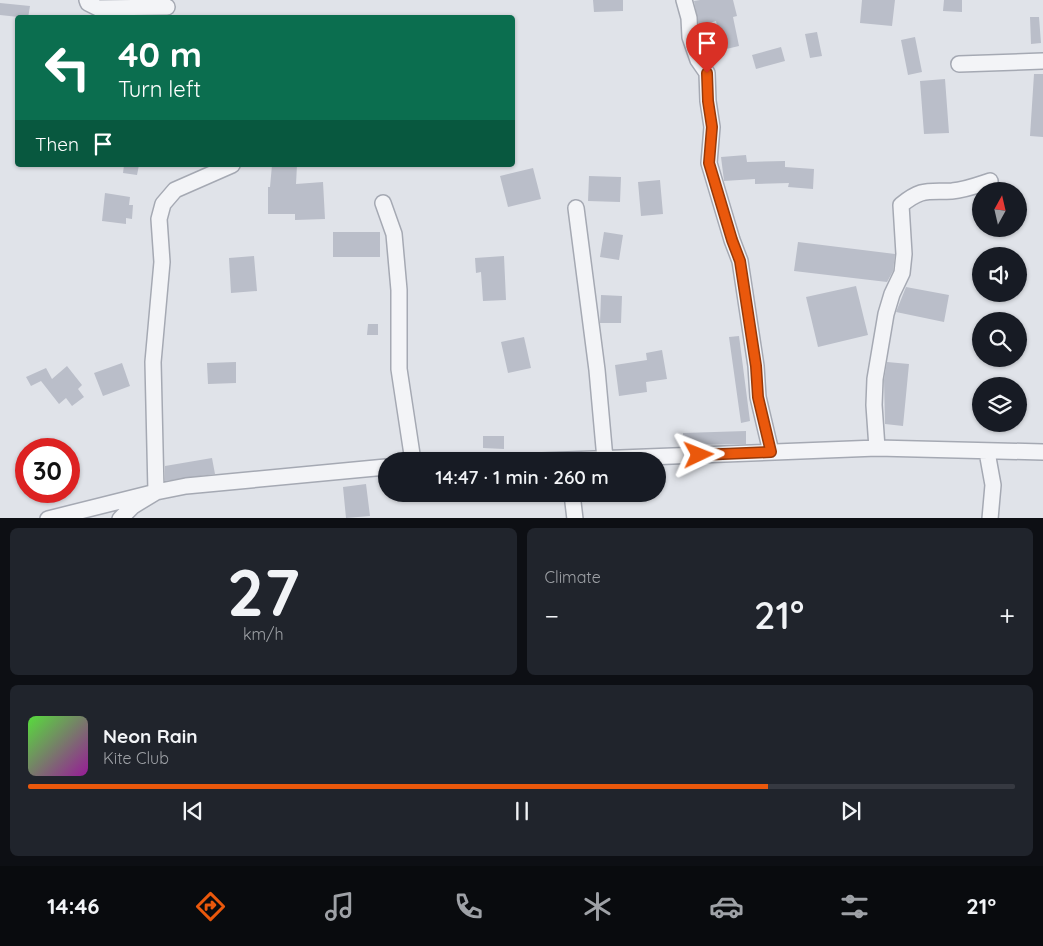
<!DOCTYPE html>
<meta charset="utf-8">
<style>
:root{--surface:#171b24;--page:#20242c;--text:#f1f3f6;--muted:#9ea1a6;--line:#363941;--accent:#ea580c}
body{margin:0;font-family:Quicksand,sans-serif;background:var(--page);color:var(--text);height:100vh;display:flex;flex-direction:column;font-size:19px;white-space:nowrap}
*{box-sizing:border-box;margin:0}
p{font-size:16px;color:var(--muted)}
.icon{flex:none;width:28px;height:28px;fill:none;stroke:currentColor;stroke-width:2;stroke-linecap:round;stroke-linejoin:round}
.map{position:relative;height:518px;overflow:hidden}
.panel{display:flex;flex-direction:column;gap:10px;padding:10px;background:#0d0f14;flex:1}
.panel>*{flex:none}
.hud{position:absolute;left:15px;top:15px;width:500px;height:152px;border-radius:5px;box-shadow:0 1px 4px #0004;background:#0b6e4f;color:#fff;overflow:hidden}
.needle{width:32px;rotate:8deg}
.controls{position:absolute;left:972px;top:182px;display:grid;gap:10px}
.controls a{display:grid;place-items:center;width:55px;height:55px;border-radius:50%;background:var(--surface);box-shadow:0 1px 4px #0004;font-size:25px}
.speed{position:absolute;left:15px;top:438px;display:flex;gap:10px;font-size:25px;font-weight:700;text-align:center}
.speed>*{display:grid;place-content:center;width:65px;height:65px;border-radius:50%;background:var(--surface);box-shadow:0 1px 4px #0004;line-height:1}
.speed .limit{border:8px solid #d22;background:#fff;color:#111}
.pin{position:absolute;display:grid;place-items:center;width:42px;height:42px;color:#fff;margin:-51px -21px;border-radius:50% 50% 50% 0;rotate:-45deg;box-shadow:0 0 5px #0007}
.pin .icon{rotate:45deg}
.me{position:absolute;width:55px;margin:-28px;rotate:88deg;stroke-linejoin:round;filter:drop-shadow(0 0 4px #0008)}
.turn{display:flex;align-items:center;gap:18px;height:105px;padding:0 20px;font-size:22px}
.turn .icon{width:65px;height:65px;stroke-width:2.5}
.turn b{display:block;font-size:35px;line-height:42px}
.then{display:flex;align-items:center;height:48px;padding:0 20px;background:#0003;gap:10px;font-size:19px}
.big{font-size:38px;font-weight:600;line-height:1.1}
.panel .card{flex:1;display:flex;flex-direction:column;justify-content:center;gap:8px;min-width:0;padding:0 18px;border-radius:8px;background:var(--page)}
.panel .dial{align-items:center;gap:0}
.dial b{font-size:65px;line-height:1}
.song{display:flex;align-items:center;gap:15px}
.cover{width:60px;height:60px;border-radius:8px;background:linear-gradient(135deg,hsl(110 70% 55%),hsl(300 70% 35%))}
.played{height:5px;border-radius:2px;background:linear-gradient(90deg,var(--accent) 75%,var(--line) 75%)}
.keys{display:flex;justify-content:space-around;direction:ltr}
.heat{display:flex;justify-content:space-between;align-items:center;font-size:28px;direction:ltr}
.panel .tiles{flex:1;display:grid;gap:10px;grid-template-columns:1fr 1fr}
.card:last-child{grid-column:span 2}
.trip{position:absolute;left:378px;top:452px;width:288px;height:50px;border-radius:25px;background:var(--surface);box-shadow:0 1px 4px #0004;font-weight:600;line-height:50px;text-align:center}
.tab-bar{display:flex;height:80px;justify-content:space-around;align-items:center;background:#090b0e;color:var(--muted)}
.tab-bar .icon{width:35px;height:35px}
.tab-bar .current{color:var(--accent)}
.tab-bar b{font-size:22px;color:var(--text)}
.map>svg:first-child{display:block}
</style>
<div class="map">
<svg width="1043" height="519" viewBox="0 0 1043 519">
<rect width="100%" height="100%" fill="#e0e3e9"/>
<!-- building -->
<path fill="#babec9" d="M593,0H623V11L594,12Z
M700,0H733L737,16L733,17L739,46L722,50L716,21L699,26L694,1Z
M862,0H895L892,26L860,23Z
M944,0H962V12L943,11Z
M0,3L30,6L28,18L0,15Z
M1030,17H1039L1041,43L1031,44Z
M817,32L822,56L810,58L805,34Z
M915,37L922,72L908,75L901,40Z
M781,47L785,61L756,69L752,55Z
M1034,74H1043V137L1030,136Z
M945,79L949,133L924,134L920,81Z
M746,155L747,162L785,161V167L814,169L813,189L788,187L789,183L755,184V179L724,181L721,157Z
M124,165H139L137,175L123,173Z
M272,165H297L296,184L323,182L325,219L295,220V214H268V187H270Z
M533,168L541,199L508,207L500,176Z
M589,176L621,177L620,202L588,201Z
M660,180L663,214L641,216L638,182Z
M105,193L130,197L129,205H133L132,219L126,218V224L102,221Z
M333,232H380V257H333Z
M604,232L623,235L619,260L600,257Z
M798,242L895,254L893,271L887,282L794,271Z
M254,256L257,291L231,293L229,258Z
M504,256L506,300L483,301L481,272L476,273L475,258Z
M856,286L868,335L818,347L806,297Z
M906,287L949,295L944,322L896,312Z
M601,295L622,296L621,323H600Z
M368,324H378V335H367Z
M739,336L750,421L741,423L729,337Z
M524,337L531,368L508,373L501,342Z
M662,350L667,379L646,382L647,392L619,396L615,365L647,360L646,353Z
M236,362V383L208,384L207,363Z
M887,362L909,364L903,426L885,424L884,380Z
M122,363L130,386L103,396L94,373Z
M67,366L82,385L78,389L84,397L72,406L66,398L59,404L41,381L31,386L26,377L46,368L52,379Z
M746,431V444L682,445L683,433Z
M483,436H504V449L483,448Z
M212,458L215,474L165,481V466Z
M366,484L370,516L346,518L343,487Z"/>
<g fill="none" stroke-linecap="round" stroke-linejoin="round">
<defs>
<path id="minor" d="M87,0L88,3L98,8L167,7
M684,0L689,18L690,37L698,60L707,73L708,101L712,127L709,163L732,240L740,261L756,366L758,397L771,452
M959,64L1043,61
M383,203L394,234L399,290V369L413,461
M576,208L597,370L605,459
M877,448L874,405L875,379L886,314L892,294L902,273L904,254L901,205C922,188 927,192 952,191C965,190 978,185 990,181
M987,452L993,485L990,519
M542,461L877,448L1043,452
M572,494L575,519
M48,519L156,492L153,362L162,262L159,219L163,204L175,190L232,165
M120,519L133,506L156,492L186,486L386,467"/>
</defs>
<!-- minor casing -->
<use href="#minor" stroke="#a5a9b3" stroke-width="18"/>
<!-- minor -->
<use href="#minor" stroke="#f3f4f7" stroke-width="15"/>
</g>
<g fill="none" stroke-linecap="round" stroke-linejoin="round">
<defs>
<path id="route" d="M699,455L771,452L758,397L756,366L740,261L732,240L709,163L712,127L708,101L707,73"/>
</defs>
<!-- route casing -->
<use href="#route" stroke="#983908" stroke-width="12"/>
<!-- route -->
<use href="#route" stroke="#ea580c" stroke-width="9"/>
</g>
</svg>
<div class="controls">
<a><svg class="needle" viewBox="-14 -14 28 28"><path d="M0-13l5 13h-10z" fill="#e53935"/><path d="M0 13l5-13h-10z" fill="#9ea1a6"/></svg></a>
<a><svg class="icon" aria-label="sound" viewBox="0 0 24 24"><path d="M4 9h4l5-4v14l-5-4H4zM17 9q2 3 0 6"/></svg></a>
<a><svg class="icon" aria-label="search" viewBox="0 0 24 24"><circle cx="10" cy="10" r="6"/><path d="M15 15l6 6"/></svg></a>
<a><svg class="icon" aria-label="layers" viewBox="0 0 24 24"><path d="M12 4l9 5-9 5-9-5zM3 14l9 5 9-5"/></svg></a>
</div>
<div class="speed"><div class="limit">30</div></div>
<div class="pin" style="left:707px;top:73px;background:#d93025"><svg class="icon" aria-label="arrive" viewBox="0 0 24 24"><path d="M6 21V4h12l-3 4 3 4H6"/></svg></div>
<svg class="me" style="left:699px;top:455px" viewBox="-20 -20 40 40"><path d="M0-17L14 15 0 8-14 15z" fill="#ea580c" stroke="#fff" stroke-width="4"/></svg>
<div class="trip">14:47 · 1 min · 260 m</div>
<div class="hud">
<div class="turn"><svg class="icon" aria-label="left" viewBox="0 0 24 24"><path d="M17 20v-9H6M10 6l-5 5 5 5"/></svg><div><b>40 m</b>Turn left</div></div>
<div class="then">Then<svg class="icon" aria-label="arrive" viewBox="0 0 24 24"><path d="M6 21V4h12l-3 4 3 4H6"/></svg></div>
</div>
</div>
<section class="panel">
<div class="tiles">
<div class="card dial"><b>27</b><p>km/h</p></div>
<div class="card"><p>Climate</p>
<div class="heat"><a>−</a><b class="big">21°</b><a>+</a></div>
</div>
<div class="card">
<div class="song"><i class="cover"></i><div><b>Neon Rain</b><p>Kite Club</p></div></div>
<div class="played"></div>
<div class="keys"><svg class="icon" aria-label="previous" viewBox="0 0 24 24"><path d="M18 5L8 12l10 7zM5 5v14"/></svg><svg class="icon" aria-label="pause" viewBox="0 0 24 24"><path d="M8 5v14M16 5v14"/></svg><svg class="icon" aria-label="next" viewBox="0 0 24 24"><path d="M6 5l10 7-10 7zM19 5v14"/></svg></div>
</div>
</div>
</section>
<nav class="tab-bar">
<b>14:46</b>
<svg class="icon current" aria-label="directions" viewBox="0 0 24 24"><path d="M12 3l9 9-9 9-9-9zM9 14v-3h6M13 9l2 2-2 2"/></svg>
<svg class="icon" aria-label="music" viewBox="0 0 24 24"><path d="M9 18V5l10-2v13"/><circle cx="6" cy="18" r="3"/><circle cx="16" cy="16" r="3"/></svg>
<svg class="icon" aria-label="phone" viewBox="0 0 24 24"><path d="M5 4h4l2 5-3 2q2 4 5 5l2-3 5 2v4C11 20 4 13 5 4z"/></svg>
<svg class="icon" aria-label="climate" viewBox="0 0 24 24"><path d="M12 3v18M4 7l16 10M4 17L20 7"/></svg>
<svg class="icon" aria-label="car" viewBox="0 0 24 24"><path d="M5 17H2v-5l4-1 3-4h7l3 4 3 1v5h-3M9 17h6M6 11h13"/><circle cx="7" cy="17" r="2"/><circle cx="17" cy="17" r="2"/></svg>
<svg class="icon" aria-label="filters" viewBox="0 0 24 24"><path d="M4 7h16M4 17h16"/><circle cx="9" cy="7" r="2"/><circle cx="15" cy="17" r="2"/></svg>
<b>21°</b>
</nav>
